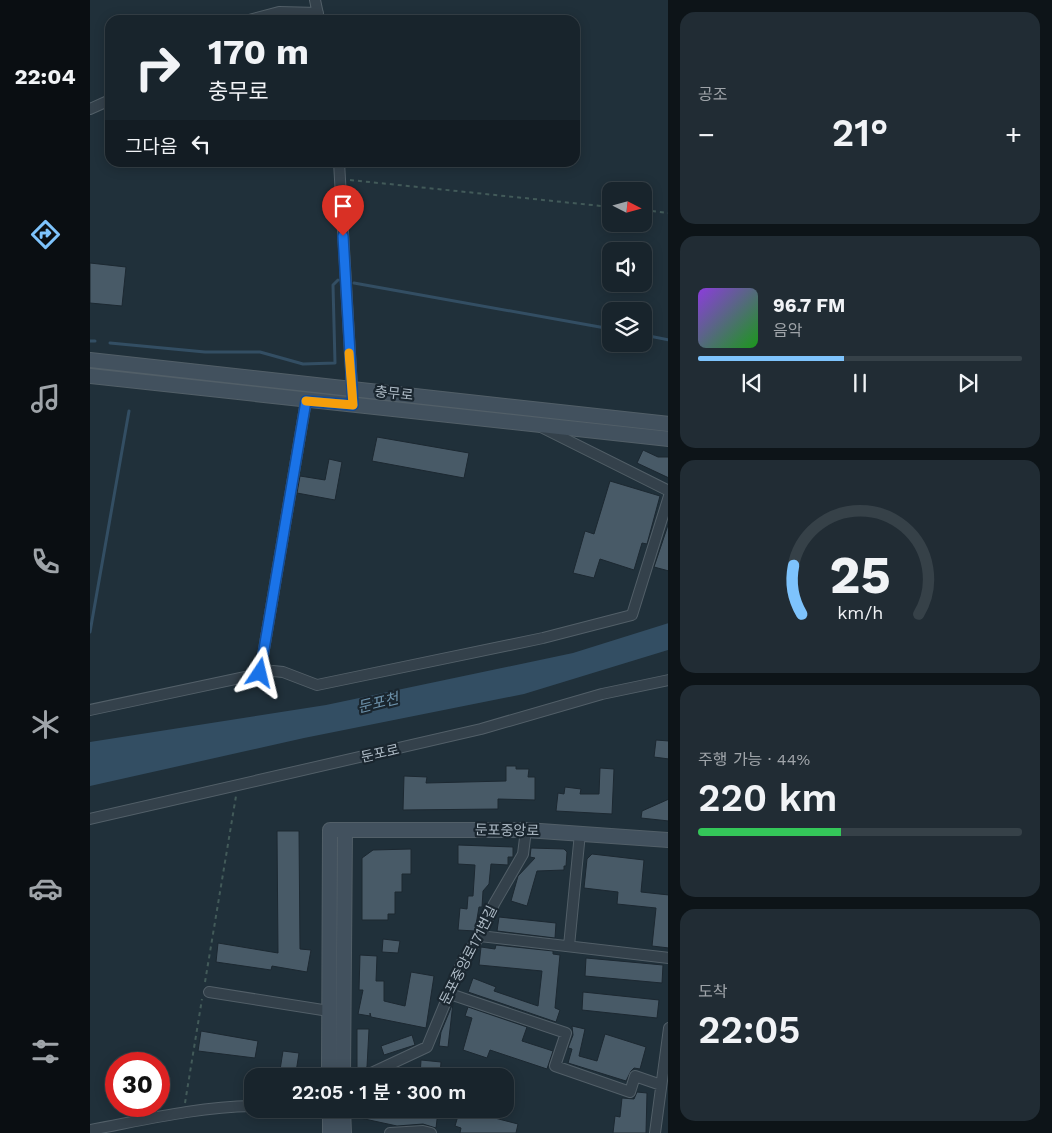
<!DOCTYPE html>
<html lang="ko">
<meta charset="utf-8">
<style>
:root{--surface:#18242c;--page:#212c34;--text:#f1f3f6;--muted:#9fa4a9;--line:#364148;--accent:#7ec3fc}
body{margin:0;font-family:"Work Sans","Noto Sans KR",sans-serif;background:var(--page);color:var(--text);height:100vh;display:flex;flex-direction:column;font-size:19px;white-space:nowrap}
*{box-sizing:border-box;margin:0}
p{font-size:16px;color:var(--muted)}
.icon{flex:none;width:28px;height:28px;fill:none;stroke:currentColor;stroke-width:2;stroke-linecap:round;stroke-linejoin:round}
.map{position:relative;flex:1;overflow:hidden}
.panel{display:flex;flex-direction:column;gap:12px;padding:12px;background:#0d1418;width:384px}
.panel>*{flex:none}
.guide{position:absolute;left:15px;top:15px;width:475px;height:152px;border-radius:15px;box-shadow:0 2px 12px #0003,0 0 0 1px var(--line);background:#18242c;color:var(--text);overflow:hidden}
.needle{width:32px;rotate:96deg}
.tools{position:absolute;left:512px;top:182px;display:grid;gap:10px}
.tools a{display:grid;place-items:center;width:50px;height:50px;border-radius:10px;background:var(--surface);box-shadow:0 2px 12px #0003,0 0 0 1px var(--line);font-size:25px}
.speed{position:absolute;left:15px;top:1052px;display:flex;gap:10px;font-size:25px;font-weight:700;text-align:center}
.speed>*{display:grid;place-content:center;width:65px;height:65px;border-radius:50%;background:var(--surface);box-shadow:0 2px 12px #0003,0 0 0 1px var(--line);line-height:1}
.speed .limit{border:8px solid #d22;background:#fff;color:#111}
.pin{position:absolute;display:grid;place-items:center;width:42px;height:42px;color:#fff;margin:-51px -21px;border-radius:50% 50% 50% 0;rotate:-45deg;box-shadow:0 0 5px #0007}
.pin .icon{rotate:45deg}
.me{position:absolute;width:55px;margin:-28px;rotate:10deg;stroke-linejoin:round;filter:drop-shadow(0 0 4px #0008)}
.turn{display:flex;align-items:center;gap:18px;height:105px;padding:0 20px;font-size:22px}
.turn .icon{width:65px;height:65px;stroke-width:2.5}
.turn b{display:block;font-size:35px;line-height:42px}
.then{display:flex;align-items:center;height:48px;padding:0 20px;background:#0003;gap:10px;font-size:19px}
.big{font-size:38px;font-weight:600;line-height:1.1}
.panel .card{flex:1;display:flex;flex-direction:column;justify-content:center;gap:8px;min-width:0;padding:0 18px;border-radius:15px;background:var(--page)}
.panel .dial{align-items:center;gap:0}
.dial svg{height:130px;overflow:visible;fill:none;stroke:var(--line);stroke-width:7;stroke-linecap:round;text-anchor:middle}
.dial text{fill:var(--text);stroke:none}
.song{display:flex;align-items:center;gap:15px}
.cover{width:60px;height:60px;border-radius:8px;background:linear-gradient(135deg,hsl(270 70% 55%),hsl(120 70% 35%))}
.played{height:5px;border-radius:2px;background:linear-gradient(90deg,var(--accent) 45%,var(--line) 45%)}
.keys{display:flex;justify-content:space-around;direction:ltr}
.heat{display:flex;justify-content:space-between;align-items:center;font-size:28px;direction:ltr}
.charge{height:8px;border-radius:4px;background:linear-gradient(90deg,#34c759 44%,var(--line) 0)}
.trip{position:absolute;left:154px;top:1068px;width:270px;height:50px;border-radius:15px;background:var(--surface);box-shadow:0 2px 12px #0003,0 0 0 1px var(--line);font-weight:600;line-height:50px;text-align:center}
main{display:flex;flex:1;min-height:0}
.dock{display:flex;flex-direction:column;width:90px;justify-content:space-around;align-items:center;background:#0a0e12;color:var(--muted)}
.dock .icon{width:35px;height:35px}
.dock .selected{color:var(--accent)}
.dock b{font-size:22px;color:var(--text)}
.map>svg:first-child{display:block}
</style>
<main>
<nav class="dock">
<b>22:04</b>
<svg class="icon selected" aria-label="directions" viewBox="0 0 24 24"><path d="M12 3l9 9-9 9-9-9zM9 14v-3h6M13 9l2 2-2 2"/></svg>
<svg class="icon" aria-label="music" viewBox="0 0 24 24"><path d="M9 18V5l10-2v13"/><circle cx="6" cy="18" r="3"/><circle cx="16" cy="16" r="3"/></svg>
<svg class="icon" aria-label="phone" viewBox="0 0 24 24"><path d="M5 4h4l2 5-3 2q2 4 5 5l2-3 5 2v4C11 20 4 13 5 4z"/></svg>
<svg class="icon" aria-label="climate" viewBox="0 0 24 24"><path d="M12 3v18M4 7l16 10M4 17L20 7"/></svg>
<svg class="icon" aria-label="car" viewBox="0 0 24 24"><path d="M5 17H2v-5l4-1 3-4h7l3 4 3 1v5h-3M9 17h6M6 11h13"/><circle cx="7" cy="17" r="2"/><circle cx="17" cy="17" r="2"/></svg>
<svg class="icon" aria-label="filters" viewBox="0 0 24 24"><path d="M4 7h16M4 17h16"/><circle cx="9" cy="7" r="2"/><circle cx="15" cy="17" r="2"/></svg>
</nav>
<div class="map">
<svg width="579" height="1133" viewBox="0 0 579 1133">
<rect width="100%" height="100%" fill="#20303a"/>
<!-- water -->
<path fill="#334e63" d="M579,623L578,650L434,694L214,738L0,786V742L236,705L483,653Z"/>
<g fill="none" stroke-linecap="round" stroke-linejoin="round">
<!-- stream -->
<path stroke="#334e63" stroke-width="3" d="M264,283L521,329
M554,335L579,340
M0,341H5
M20,343L115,352H170L213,364L245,363L243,285L248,280
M0,632L39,411"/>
</g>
<!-- building -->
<path fill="#485a67" stroke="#1c2831" d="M0,263L36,267L32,306L0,303Z
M287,437L379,453L374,478L282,461Z
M553,450L568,457H579V478L547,463Z
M239,459L252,462L245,500L207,493L210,476L235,480Z
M520,481L570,496L557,544L552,543L544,570L510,559L504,578L483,573L495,531L504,534Z
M579,522V571L564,567Z
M566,740L579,741V759L564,757Z
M416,766H426V769H439L438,777H445V800L408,799V809L313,810L314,776L337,777L336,783L416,781Z
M510,768L524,769L522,814L466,811L468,793L474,794L475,787L491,789L490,794H509Z
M579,799V821L551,818L552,811Z
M187,831H209L210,949L221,950L217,972L182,966L181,970L126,962L128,943L188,953Z
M368,845L423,847V857H418V865L401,864L399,884L393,891L392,907H389L385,931L368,930L370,908L377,909L378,896H383L385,865L368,864Z
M441,848L474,849L477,852L476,866H474V870L447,871L437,906L421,901L428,876L445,858L440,857Z
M321,849V874H312V892H305V914H298V920H272V858L283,850Z
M502,854L554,860L551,892L579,895V948L562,946L566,908L527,904L528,892L494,888L497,859Z
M409,917L466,923L465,938L407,931Z
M293,939L310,941L308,953L292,952Z
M406,945L463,951V954L470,955L465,1008L470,1010L466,1022L378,992L383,978L406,987L404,991L448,1006L452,971L389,965L391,947L405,949Z
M270,955L287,956L286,981H294V1001L315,1006L321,972L344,976L336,1028L281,1017L280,1013V1016L268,1014L273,990H269Z
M496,958L573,965L572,983L495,976Z
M493,992L569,1000L567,1018L492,1010Z
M363,1003L358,1047L349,1046L351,1032Z
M378,1007L437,1027L432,1041L463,1051L457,1069L400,1050L397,1058L373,1050L382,1018L375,1016Z
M482,1026L495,1029L489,1056L507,1061L515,1034L556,1047L550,1069L544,1068L541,1071L536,1081L478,1063L482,1049L478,1048L483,1035Z
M267,1029H279L277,1067L267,1071Z
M111,1031L168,1041L165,1058L108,1051Z
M322,1035L325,1045L294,1055L291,1046Z
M193,1051L209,1053L206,1072L190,1070Z
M331,1060L351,1062L350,1076H330Z
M547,1092L557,1093L556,1133H523L525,1116L530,1117L532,1098L544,1099Z
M271,1109L348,1111L346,1128L333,1124L307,1126L270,1118Z
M370,1109L428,1124L426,1133H370L371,1128L365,1126Z"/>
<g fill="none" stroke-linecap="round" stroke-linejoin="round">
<defs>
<path id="street" d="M225,0L229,19
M159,20L189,12L228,13
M0,109L20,100
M249,162L263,405
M451,427L579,491
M170,673L216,401
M0,710L183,671L193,672L227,685L453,638L542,615L579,496
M0,819L391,729L512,694L579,680
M390,936L579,958
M479,946L490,833
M119,992L239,1011
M357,993L476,1033L465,1066L540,1092L545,1076L571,1085
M275,1076L337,1047L373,960L390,936L404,904L433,854L436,830
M0,1130C54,1120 107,1107 162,1106
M300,1133L333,1131L341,1133
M565,1133L579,1028"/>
<path id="secondary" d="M0,360L579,424
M0,376L579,439
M239,1076L240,830H436L579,840
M253,1076L255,830
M240,1109V1133
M253,1109L254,1133"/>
</defs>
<!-- street casing -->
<use href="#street" stroke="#525f68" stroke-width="12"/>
<!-- secondary casing -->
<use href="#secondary" stroke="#525f68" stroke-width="16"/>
<!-- path -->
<path stroke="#425a59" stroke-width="2" stroke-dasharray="4 4" stroke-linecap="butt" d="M260,180L521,207
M554,210L579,213
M115,982L146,796
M95,1103L112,999"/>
<!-- street -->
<use href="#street" stroke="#34414b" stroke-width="10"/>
<!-- secondary -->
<use href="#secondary" stroke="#42515e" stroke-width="14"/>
</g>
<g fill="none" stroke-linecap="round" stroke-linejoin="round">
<defs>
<path id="route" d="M170,673L216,401L263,405L253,236"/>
</defs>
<!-- route casing -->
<use href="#route" stroke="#114b97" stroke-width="12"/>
<!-- route -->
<use href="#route" stroke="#1a73e8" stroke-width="9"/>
<!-- slow -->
<path stroke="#f59e0b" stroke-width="9" d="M216,401L263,405L259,353"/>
</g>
<g text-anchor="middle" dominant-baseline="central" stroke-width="4.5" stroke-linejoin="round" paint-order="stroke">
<!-- street labels -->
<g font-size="14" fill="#afbcc7" stroke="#1a262f">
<text transform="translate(304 393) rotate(6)">충무로</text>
<text transform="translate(290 753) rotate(-13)">둔포로</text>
<text transform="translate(417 830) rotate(1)">둔포중앙로</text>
<text transform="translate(378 955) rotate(-63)">둔포중앙로171번길</text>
</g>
<!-- water labels -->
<g font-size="15" font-style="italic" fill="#6e93ac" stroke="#1a262f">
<text transform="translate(288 703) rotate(-14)">둔포천</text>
</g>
</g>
</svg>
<div class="tools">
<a><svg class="needle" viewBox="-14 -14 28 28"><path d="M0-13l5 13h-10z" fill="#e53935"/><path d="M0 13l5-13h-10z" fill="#9fa4a9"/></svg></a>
<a><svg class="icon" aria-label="sound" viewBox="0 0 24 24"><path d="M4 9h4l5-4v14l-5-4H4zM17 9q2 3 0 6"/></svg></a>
<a><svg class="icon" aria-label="layers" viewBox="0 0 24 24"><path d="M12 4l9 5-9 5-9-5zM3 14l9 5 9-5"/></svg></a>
</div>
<div class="speed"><div class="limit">30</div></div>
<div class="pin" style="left:253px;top:236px;background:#d93025"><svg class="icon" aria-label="arrive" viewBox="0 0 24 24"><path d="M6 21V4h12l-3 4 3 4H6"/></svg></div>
<svg class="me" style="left:170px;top:673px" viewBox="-20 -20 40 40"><path d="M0-17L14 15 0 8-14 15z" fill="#1a73e8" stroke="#fff" stroke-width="4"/></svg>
<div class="trip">22:05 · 1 분 · 300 m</div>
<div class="guide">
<div class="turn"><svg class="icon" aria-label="right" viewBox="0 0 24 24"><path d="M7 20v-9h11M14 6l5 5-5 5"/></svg><div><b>170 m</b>충무로</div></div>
<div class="then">그다음<svg class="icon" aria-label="left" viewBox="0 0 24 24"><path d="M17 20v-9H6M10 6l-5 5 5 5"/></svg></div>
</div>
</div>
<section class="panel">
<div class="card"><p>공조</p>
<div class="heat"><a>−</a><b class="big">21°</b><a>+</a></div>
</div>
<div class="card">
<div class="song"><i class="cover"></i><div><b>96.7 FM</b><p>음악</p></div></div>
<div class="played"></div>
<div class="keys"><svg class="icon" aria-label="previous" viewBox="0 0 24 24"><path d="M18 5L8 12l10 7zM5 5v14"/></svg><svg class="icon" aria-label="pause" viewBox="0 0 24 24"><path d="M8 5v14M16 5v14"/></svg><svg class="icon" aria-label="next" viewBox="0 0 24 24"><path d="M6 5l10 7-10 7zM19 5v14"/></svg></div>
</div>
<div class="card dial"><svg viewBox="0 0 100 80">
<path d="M14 69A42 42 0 1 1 86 69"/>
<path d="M14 69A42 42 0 0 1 9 39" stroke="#7ec3fc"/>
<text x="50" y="56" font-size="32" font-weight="700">25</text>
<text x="50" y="72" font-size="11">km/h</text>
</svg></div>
<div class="card"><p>주행 가능 · 44%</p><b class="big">220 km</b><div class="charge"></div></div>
<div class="card"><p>도착</p><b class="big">22:05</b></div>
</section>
</main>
